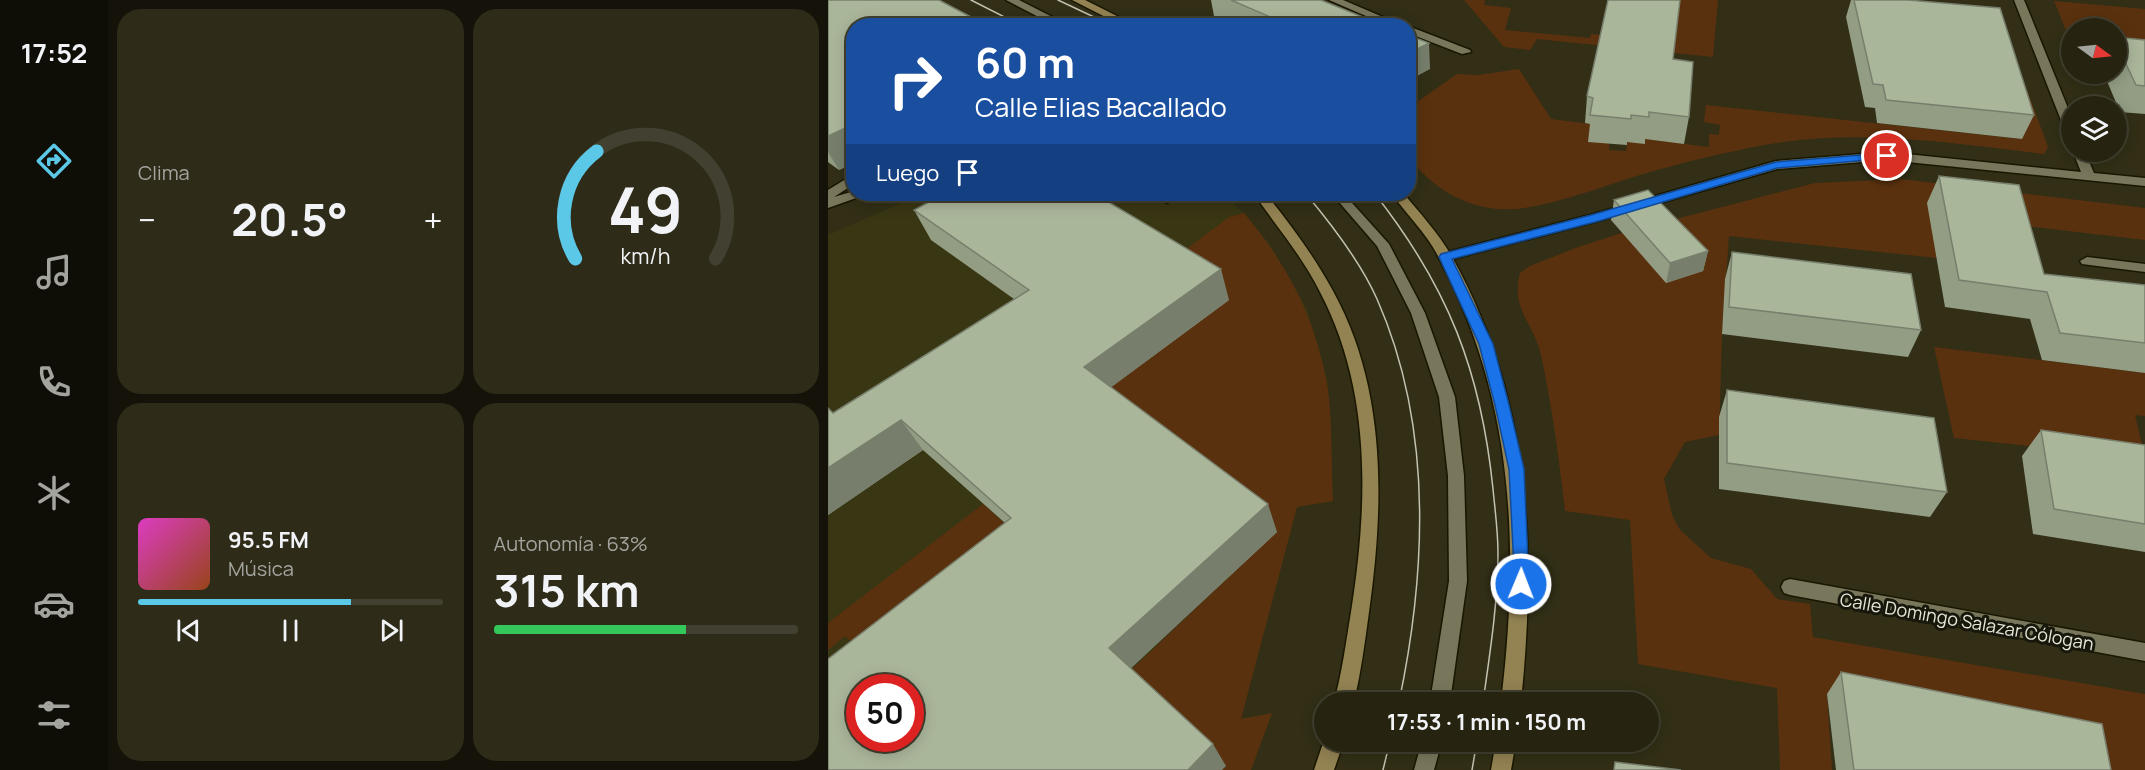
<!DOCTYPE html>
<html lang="es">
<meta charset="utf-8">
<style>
:root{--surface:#262310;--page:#2e2b19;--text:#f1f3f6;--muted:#a4a49f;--line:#424030;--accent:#5ac8e6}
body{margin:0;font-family:Manrope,sans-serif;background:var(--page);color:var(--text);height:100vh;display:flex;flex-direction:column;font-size:22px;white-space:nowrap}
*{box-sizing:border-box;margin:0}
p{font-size:20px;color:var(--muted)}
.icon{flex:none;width:33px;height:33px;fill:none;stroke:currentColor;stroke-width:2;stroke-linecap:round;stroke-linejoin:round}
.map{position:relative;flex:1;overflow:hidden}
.drawer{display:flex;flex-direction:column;gap:9px;padding:9px;background:#151309;width:720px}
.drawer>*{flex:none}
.top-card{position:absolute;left:18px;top:18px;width:570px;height:183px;border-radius:24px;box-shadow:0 3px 15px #0003,0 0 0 2px var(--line);background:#1a4fa0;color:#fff;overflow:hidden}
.needle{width:39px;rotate:105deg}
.buttons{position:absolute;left:1233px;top:18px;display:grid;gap:12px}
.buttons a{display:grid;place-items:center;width:66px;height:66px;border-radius:50%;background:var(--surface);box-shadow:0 3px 15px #0003,0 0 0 2px var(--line);font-size:30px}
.speed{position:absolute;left:18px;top:674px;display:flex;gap:12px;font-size:30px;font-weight:700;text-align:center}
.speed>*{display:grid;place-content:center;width:78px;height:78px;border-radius:50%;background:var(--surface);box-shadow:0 3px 15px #0003,0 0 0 2px var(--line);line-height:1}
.speed .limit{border:9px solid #d22;background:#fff;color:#111}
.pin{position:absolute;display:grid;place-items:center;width:51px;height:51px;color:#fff;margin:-26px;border:3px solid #fff;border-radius:50%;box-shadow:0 2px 6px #0007}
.me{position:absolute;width:66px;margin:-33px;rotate:1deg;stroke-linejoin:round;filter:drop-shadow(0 0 4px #0008)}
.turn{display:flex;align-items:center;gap:21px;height:126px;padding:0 30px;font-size:27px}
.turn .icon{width:78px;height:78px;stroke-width:2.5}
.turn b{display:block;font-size:42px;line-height:51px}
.then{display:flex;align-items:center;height:57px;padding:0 30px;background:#0003;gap:12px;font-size:22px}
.big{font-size:45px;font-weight:700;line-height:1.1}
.drawer .widget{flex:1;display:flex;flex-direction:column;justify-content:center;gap:9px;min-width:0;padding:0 21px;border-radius:24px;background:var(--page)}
.drawer .dial{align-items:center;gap:0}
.dial svg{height:156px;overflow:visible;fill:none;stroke:var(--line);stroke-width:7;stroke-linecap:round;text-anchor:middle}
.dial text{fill:var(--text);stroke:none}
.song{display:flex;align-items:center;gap:18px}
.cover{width:72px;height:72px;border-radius:9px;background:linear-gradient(135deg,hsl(310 70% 55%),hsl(20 70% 35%))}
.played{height:6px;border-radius:3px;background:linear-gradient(90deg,var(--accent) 70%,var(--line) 70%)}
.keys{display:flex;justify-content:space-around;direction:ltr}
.heat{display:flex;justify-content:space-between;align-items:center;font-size:33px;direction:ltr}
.charge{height:9px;border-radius:4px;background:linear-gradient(90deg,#34c759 63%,var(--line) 0)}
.drawer .tiles{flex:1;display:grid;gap:9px;grid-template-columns:repeat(2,1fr)}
.trip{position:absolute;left:486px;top:692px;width:345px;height:60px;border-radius:30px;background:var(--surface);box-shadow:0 3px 15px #0003,0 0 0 2px var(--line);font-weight:700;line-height:60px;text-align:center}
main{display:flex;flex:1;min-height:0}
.menu{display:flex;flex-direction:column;width:108px;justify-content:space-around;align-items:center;background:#0f0e06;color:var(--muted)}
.menu .icon{width:42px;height:42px}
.menu .on{color:var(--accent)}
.menu b{font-size:27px;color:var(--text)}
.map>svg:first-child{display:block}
</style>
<main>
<nav class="menu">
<b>17:52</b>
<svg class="icon on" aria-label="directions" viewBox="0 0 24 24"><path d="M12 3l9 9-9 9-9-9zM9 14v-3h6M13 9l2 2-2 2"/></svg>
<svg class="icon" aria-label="music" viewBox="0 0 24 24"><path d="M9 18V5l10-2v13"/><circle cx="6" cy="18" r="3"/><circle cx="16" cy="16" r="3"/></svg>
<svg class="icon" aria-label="phone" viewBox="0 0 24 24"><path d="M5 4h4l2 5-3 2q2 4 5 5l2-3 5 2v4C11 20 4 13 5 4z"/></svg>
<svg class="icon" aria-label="climate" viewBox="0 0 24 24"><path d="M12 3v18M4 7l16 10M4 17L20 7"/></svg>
<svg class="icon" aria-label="car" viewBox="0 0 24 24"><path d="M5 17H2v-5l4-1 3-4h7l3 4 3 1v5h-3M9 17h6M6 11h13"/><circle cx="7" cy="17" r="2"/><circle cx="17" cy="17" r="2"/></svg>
<svg class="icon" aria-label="filters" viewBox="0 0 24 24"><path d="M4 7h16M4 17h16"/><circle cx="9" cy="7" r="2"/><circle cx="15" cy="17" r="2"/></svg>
</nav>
<section class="drawer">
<div class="tiles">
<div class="widget"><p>Clima</p>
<div class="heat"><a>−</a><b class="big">20.5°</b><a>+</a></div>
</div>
<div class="widget dial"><svg viewBox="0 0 100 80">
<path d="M14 69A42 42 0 1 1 86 69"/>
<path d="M14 69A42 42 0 0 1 25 14" stroke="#5ac8e6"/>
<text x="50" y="56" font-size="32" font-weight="700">49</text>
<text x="50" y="72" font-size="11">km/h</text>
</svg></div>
<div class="widget">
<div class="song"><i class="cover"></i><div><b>95.5 FM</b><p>Música</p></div></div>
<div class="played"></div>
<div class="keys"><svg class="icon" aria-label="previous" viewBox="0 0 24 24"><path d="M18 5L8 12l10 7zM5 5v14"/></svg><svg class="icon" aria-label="pause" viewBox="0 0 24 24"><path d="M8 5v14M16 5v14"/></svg><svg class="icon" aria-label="next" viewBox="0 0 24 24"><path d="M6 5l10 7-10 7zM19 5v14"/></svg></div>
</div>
<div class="widget"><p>Autonomía · 63%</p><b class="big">315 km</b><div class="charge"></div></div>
</div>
</section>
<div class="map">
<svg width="1317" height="770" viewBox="0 0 1317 770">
<rect width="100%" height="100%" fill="#322f16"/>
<!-- built -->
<path fill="#393614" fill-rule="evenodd" d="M94,194H398L441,243L479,309L499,380L505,501L469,507L413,719L444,713L423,770H0V235ZM32,687H82V738H32Z"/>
<!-- green -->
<path fill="#5a310e" d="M636,0H657L656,5L683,8L677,30L762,38L763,34L846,42L845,0H890L885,57L709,39L702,50L676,47Z
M1226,1L1317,9V67L1289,64L1288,28H1244L1243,43Z
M1171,14L1220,147L1216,154C1122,143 1030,128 936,145C895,153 852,163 812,175C774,186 711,212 672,209C635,207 602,186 581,157V114L592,100L629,74L650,75L691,69L723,119L763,124L781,144V150L798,151L799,142L817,139L881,147V134L891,135L892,125L876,122L878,105L1193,139Z
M1073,179L1317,208V240L1180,224L1100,203L1109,258L901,236L894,334L891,435L857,442L836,479L844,515L852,530L883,558L923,569L949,599L982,604L985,637L1317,694V770H1261L999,694L1004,770H952L949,688L810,664L802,520L737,511C731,459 724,406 713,355C706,323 682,309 692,273L702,266L750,247L794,233L987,183Z
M416,213C458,263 485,313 498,378C505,413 503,465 505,501L469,507L413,719L444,713L423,770H394L398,766L299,674L448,532L270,397L296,377L341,262L401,217Z
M1106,347L1317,373V416L1307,415L1317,458L1126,438Z
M155,504L195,540L43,660L17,636L0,650V623Z"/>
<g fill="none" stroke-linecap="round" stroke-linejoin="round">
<defs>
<path id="service" d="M501,0H515L576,26H561Z
M580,26L642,50L643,52L634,54L580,33Z
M323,194H338L345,199L339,203Z"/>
<path id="pedestrian" d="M178,0H191L242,26H228Z
M504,194H516L561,244L597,313L627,397L636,476L639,581L622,702H602L621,581L620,476L611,397L583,313L549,246Z
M594,741H614L606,770H586Z"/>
<path id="minor" d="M1186,0H1196L1244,118V136L1238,133Z
M1059,152L1253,172L1245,152H1257L1266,173L1317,178V186L1059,160L949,169L770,221L617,261L610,257L612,254L762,215L948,161Z
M26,174V184L6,197L26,191V194H33L31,197L0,208V190Z
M1259,257L1317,264V272L1254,264L1252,261Z
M962,579L1317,643V661L962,595L956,593L953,587L956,581Z"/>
<path id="secondary" d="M244,0H257L309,26H295Z
M426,194H438C463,225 486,256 505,291C559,389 556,505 541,612C537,642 533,672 526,702H506C514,673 518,642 523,612C540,505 544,391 492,292C474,256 449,227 426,194Z
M564,194H576C592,213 610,233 623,255C702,396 709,546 693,702H673C692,546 686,397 610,256C598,233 579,215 564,194Z
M496,740L516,741L506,770H486Z
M668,741H688L683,770H663Z"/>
</defs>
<!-- service casing -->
<use href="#service" stroke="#1a1701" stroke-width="3"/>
<!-- pedestrian casing -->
<use href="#pedestrian" stroke="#1a1701" stroke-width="3"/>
<!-- minor casing -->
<use href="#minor" stroke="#1a1701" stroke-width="3"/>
<!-- secondary casing -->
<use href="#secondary" stroke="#1a1701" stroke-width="3"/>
<!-- service -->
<use href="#service" fill="#79775b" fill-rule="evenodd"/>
<!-- pedestrian -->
<use href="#pedestrian" fill="#79775b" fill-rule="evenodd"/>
<!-- minor -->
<use href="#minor" fill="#79775b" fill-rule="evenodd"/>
<!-- secondary -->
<use href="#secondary" fill="#938252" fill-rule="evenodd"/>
<!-- tram -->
<path stroke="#c4c2b1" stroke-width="1.5" d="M143,0L194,26
M230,0L285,26
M478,194C505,226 532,261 549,299C605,426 599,569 571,702
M547,194C620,287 653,371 665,489C667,510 670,531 670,553C670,602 662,653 655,702
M555,770L562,741
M644,770L649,741"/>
</g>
<!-- wall -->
<path fill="#929d84" d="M0,0L26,26V163L11,170L0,162Z
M383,0H493L557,26H409L386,16Z
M1023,0H1080L1206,115L1194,139L1049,123L1047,108L1037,107L1018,17Z
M1288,37L1317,40V114L1292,112L1276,74H1288Z
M845,59L861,117L856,144L817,139V144L799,142V145L760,142L762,124L757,123L759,96Z
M1111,176L1216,274L1317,285V373L1214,360L1202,319L1117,307L1099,203Z
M786,200L880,251L875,271L838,283L783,220Z
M86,210L401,300L283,387L449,532L302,668L398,766L0,770L177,523L95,450L0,515V408L5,413L186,299L103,240Z
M904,252L1093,330L1080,357L894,334L897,279Z
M899,390L1119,492L1102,517L891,489V417Z
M1213,430L1317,445V552L1205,534L1194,456Z
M1013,672L1283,770H1008L999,694Z"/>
<!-- shaded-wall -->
<path fill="#777f6c" d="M601,43L602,69L580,81V54Z
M26,124V163L11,170L0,152V136Z
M880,251L875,271L838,283L842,263Z
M393,269L401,300L270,397L256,367Z
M73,420L95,450L0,515V468Z
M440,504L449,532L298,673L281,648Z
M385,744L398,766L394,770H360Z"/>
<!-- building -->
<path fill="#aab69a" stroke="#777f6c" stroke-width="1.5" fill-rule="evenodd" d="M0,0H111L160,26H26V124L0,136Z
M403,0H493L557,26H463Z
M780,0H852L845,59L865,62L861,117L821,112V117L803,115V119L762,115L765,98L759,96Z
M1026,0H1080L1172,8L1206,115L1058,100L1055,85L1045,84Z
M580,35L601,43L580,54Z
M1288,37L1317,40V86L1308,85L1288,43Z
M1111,176L1191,185L1216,274L1317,285V343L1232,333L1219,292L1131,280Z
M820,190L880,251L842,263L786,200Z
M116,194H267L393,269L256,367L440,504L281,648L385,744L360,770H0V659L183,518L73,420L0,468V408L5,413L201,290L86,210ZM32,687H82V738H32Z
M904,252L1083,274L1093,330L901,307Z
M899,390L1106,418L1119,492L899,463Z
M1213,430L1317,445V524L1226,509Z
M1013,672L1274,724L1283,770H1026Z
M787,762L853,770H786Z"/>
<!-- route -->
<path fill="#1a73e8" stroke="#114b97" stroke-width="1.5" d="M1059,153L1063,154V158L949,168L771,221L624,259L665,344L681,405L696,469L701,584L699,589L693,591L687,589L681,469L667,405L651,344L611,257L613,254L763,215L948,162Z"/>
<g text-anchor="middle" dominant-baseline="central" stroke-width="6" stroke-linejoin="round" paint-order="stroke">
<!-- near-street labels -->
<g font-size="18" fill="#e6e5d6" stroke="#18170c">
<text transform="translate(1139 621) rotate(10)">Calle Domingo Salazar Cólogan</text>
</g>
</g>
</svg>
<div class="buttons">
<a><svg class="needle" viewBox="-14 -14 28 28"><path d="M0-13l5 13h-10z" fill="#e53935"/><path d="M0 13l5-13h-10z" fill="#a4a49f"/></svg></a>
<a><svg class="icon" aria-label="layers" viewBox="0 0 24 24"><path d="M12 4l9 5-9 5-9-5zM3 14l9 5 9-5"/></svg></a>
</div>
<div class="speed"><div class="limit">50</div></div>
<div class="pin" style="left:1059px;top:156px;background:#d93025"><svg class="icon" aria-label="arrive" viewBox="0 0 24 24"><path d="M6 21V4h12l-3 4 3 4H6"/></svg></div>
<svg class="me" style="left:693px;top:584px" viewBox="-20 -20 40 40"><circle r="17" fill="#1a73e8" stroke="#fff" stroke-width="3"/><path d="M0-11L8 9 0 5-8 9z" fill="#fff"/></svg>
<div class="trip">17:53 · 1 min · 150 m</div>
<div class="top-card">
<div class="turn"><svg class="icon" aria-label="right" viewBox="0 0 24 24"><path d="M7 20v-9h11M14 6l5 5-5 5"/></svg><div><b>60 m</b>Calle Elias Bacallado</div></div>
<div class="then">Luego<svg class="icon" aria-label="arrive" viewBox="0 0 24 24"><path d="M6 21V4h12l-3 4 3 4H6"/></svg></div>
</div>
</div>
</main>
